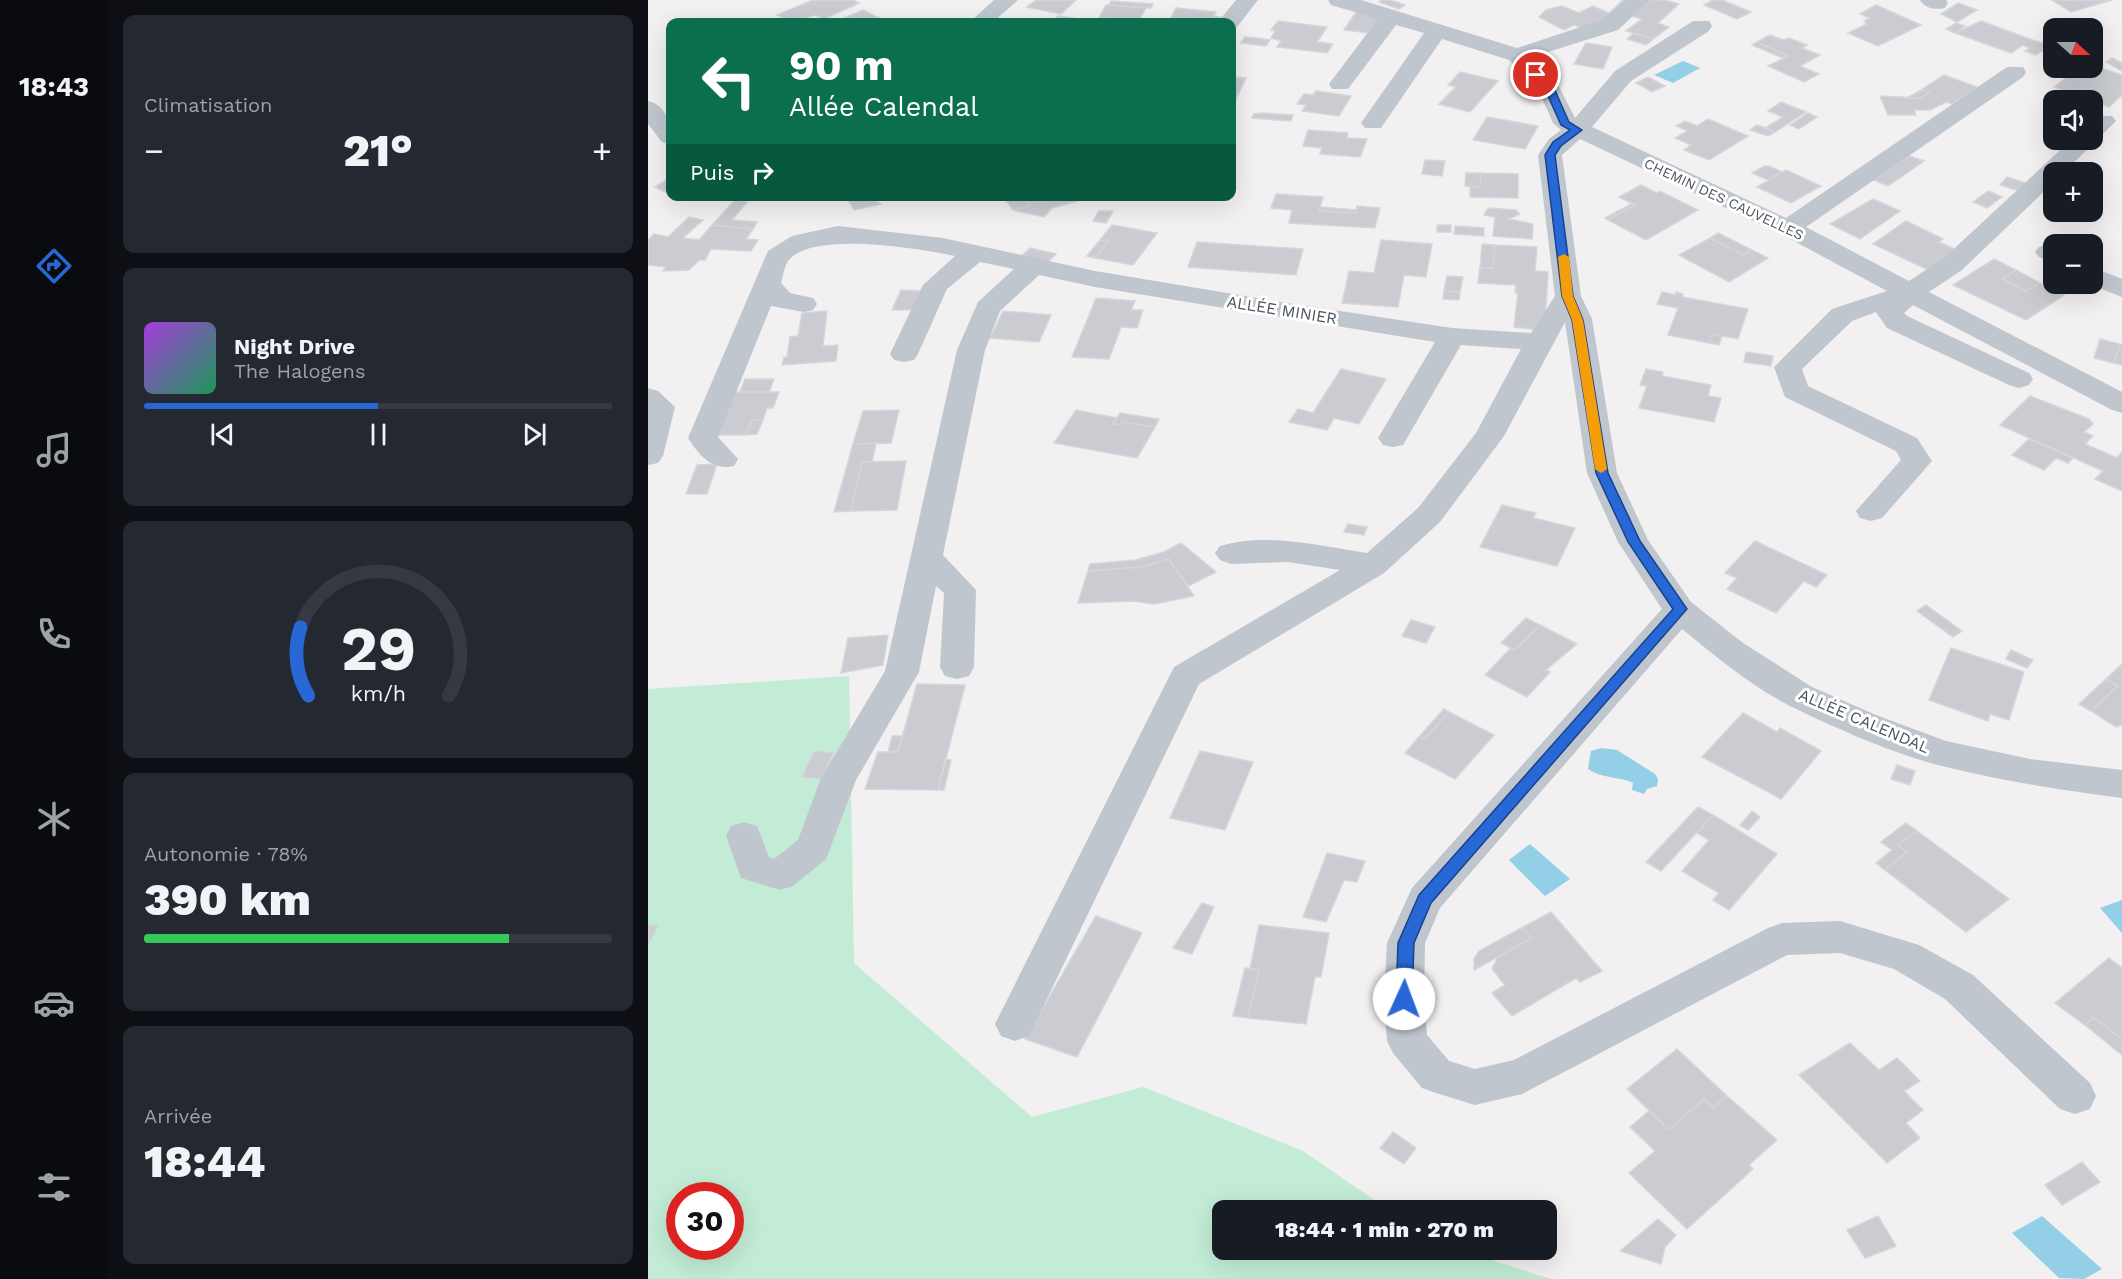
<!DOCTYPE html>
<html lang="fr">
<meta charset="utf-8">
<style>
:root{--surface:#171b24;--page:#242831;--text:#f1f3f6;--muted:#9ea1a6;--line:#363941;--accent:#2767d6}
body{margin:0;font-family:"Work Sans",sans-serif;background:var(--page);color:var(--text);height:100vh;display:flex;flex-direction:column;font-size:22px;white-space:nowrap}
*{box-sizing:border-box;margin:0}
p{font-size:20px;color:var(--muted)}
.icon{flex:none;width:33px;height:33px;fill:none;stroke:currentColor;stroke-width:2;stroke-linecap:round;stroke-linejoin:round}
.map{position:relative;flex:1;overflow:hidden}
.sheet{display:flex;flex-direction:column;gap:15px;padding:15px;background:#0d0f14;width:540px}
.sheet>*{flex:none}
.guide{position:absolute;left:18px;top:18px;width:570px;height:183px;border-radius:12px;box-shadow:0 6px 24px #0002;background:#0b6e4f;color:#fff;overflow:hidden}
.needle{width:39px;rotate:111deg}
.tools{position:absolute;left:1395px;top:18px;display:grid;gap:12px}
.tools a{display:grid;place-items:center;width:60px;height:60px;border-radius:12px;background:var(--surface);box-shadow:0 6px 24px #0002;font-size:30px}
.speed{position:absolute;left:18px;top:1182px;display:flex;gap:12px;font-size:30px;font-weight:700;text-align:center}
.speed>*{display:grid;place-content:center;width:78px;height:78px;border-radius:50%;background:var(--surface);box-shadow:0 6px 24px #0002;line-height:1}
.speed .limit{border:9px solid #d22;background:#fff;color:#111}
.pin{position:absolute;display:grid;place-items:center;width:51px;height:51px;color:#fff;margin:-26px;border:3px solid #fff;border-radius:50%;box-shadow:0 2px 6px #0007}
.me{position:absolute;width:66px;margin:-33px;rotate:2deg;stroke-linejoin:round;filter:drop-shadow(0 0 4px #0008)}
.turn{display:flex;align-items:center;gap:21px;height:126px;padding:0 24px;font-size:27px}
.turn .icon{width:78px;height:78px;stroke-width:2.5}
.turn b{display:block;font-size:42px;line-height:51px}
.then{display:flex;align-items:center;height:57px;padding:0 24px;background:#0003;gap:12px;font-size:22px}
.big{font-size:45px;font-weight:800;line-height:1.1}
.sheet .tile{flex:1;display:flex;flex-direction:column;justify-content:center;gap:9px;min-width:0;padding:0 21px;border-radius:12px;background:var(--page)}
.sheet .dial{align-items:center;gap:0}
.dial svg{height:156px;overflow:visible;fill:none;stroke:var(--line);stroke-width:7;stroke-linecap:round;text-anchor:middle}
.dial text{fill:var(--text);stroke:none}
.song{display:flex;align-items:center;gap:18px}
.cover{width:72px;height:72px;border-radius:9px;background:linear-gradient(135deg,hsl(280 70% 55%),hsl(150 70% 35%))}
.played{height:6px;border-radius:3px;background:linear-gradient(90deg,var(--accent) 50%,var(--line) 50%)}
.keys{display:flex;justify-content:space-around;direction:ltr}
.heat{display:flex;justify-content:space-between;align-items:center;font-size:33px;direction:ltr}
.charge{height:9px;border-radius:4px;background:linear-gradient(90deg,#34c759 78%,var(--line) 0)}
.trip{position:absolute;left:564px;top:1200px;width:345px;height:60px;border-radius:12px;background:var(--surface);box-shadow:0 6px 24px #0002;font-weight:800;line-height:60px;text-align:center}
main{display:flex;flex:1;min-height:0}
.tab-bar{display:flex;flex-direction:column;width:108px;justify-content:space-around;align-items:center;background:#090b0e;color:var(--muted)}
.tab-bar .icon{width:42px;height:42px}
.tab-bar .selected{color:var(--accent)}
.tab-bar b{font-size:27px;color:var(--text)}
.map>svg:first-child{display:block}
</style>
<main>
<nav class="tab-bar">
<b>18:43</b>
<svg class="icon selected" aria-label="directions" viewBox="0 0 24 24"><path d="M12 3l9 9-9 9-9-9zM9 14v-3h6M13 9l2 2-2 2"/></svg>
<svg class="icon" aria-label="music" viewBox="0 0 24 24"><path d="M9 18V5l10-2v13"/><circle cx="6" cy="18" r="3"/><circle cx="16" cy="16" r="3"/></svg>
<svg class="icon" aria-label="phone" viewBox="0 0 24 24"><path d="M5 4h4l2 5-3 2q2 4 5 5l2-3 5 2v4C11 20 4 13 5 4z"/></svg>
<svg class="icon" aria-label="climate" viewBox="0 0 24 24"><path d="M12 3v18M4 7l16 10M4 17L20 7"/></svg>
<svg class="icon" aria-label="car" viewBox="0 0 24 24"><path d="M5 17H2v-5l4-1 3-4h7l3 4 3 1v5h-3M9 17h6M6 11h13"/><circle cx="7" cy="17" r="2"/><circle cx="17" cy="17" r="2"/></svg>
<svg class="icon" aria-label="filters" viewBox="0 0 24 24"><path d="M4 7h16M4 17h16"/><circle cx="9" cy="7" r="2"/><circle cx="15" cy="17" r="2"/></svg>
</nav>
<section class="sheet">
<div class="tile"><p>Climatisation</p>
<div class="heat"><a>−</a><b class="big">21°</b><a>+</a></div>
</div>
<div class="tile">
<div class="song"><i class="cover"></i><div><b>Night Drive</b><p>The Halogens</p></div></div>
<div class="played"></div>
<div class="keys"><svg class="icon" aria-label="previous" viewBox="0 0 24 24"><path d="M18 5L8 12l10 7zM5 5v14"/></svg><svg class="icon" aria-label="pause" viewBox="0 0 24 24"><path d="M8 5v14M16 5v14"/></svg><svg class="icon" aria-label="next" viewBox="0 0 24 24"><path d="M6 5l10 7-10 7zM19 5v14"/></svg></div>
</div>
<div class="tile dial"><svg viewBox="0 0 100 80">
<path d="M14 69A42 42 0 1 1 86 69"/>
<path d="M14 69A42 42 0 0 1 10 34" stroke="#2767d6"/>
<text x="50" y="56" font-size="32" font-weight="700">29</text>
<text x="50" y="72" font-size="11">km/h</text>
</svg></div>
<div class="tile"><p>Autonomie · 78%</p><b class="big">390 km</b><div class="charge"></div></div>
<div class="tile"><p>Arrivée</p><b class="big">18:44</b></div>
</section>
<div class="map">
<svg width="1474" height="1279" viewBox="0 0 1474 1279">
<rect width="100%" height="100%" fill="#f2f0f0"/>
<!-- green -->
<path fill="#c2ecd5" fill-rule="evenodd" d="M201,676L206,963L384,1117L495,1087L655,1151L741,1210H574V1250H812L903,1279H0V689ZM32,1196H82V1246H32Z"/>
<!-- water -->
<path fill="#93cfe6" d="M1035,61L1052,68L1025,83L1006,75Z
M954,748L969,750L1007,774L1010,779L1009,786L999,789L996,794L984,790L985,783C971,776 955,779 940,769L943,751Z
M882,844L922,879L897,896L861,860Z
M1474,900V933L1452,908Z
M1394,1216L1454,1269L1436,1279L1411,1278L1364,1233Z"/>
<!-- building -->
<path fill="#caccd2" stroke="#d5d6db" stroke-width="1.5" d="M165,0H205L211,3L176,19L167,15L144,22L129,15Z
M388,0H428L413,14L379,7Z
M734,0H742L757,5L751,9L731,2Z
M975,0L985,1L939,31L926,25L916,30L891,17L898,10L914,6L931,13L945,6L961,13Z
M1002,0H1017L1031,4L1010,23L1021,27L1005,39L978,31L994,19L983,16Z
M1065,0H1074L1103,12L1089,19L1056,5Z
M1404,0H1464L1423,12Z
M463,1L505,4L503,8L461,5Z
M1310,3L1329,10L1309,22L1293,14Z
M458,5H461L498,8L490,22H461L463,19L451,18Z
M1228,5L1273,25L1230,46L1200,33L1219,24L1216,21L1222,18L1212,14Z
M528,8L568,12L565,16L577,18L574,22H521Z
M215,10L237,21L187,22Z
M708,12L731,18L721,33L696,30Z
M410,16L432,19L429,22H404Z
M630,21L679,27L669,42L685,44L679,53L629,47L633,41L623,38L627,31L623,30Z
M1333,21L1387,41L1403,45L1388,55L1377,51L1382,48L1375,45L1363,53L1307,33Z
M1308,23L1317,26L1307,33L1298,29Z
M986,33L1005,39L998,45L979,39Z
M1122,35L1135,40L1141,38L1159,45L1154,48L1172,55L1152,66L1171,74L1156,82L1120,66L1140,56L1109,42Z
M597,37L609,38L622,40L618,46L593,43Z
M1109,42L1140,56L1135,58L1104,45Z
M938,43L964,47L955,69L926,64Z
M1464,58L1474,63V71L1458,62Z
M1444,65L1474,75V95L1461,107L1406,87L1431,68H1444Z
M812,72L850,81L822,112L791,104L808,87L800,85Z
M1296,75L1329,87L1304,104L1298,102L1282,110H1266L1268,115H1240L1232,96L1273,98L1282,93L1273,90Z
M584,77L598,78L588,99L584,98Z
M1000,77L1017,86L1004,92L988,83Z
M1273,90L1282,93L1273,98H1259Z
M668,91L703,96L691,116L654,111L658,105L649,104L656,94L665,95Z
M1133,102L1158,112L1127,132L1117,128L1135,117L1120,111Z
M613,113L645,115L643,121L604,118L606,114Z
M1160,113L1169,117L1151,129L1142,125Z
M839,117L890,126L877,149L825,140Z
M1060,119L1100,136L1061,160L1036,150L1043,145L1027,138L1040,131L1028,126L1037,121L1049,126Z
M1109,125L1117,128L1127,132L1120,136L1102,130Z
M660,130L700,133L699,138L719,139L712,157L672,154L674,148L655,146Z
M1261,156L1276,161L1240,186L1226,180Z
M777,160L797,161L794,176L774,174Z
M1117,166H1121L1134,172L1120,180L1104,173Z
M1138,170L1173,186L1143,203L1109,187Z
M818,173H833L832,187L817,186Z
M833,173L870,174V198L822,197V187H832Z
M1359,177L1378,183L1371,191L1352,185Z
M22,178V194L7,187Z
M993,185L1009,193L1012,191L1050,210L998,240L960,220L987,205L971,197Z
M1340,191L1354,197L1339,208L1325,202Z
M628,194L675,197L671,211L708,213L709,206L732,208L727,228L641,223L644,210L623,208Z
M212,196H237L227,201L233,204L206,210L200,200Z
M358,196H375L382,206L365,210L358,201L361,200Z
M426,196L429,201L404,208L396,217L365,210L382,206L376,197L379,196Z
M1225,199L1252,211L1212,239L1182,224Z
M87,200L99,202L84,220L109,222L105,229L64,225Z
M983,204L987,205L960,220L957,218Z
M672,207L708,210V213L671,211Z
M840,208L868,210L872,214L861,219L885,224L884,239L845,236L847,217L836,215Z
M451,211H465L458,223L445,221Z
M41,217L55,220L35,238L51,240L64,225L105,229L98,239L110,240L103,251L63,249L57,260H51L41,270L15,271L18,267L0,265V240L6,234L20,237Z
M1258,221L1295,239L1291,242L1308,250L1280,270L1225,244Z
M464,225L509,233L485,265L447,258L460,241L452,240Z
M789,225H803V232H789Z
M807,226L836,228V236L806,234Z
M1070,233L1104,250L1096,255L1062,238Z
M1062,238L1096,255L1104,250L1120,258L1081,282L1031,255Z
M452,240L460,241L447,258L439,256Z
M733,240L784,244L778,277L756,275L750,307L694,303L701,271L726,273Z
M549,242L655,249L648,275L540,267Z
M834,244L847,245L845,268H832Z
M847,245L889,247L887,271L900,272L897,321L892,330L866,327L870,293H867L868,285L830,283L832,268H845Z
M382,248L408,254L397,265L370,259Z
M1346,259L1368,270L1354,279L1378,291L1392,283L1416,295L1378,320L1305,285Z
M1368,270L1392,283L1378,291L1354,279Z
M799,276L815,277L812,292L796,291Z
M253,290L272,291L264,310H244Z
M796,291L812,292L811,300L795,299Z
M1014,292L1028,295V292L1035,294L1034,297L1100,309L1090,339L1064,334L1061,343L1020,335L1030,308L1009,304Z
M448,298L487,301L483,310H495L489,328L473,327L461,359L424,357Z
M179,311L175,346L190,345L188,361L134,365L136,357H139L142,337L150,336L154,313Z
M355,311L403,315L391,342L342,338Z
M1064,334L1074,336L1071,345L1061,343Z
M1452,339L1472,344L1466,363L1446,358Z
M1472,344L1474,345V365L1466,363Z
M1098,352L1125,356L1123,366L1096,362Z
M693,369L738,379L711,424L686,418L679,430L641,422L650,409L665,413Z
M998,369L1015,372L1014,376L1063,385L1060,396L1073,398L1066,422L991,408L999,386L992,385Z
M97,379H126L121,392H92Z
M81,392H131L125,408H119L115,420H104L98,435H69Z
M1382,396L1441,419L1445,424L1436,432L1445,436L1437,444L1469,458L1474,452V491L1447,479L1455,471L1352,425Z
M251,410L243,443L205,444L215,411Z
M428,410L469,418L465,424L473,425L475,422L507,427L489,458L406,443Z
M472,413L511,419L507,427L475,422L473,425L465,424Z
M104,420H115L109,434L98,435Z
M1381,439L1425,458L1420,463L1408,458L1396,470L1364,455Z
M228,443L224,462H214L203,511L186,512L205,444Z
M258,461L249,510L203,511L214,462Z
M69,464L59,494H38L49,465Z
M854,505L888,513L885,518L927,528L909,566L832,547Z
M700,524L719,527L716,535L696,532Z
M1107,541L1179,575L1168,587L1156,581L1128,613L1079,589L1089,578L1077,573Z
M533,543L568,572L540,586L521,559L494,567L440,571L442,564L488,560L516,552Z
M521,559L546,596L506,604L486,601L430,603L440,571L494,567Z
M1278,605L1314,631L1305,637L1269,611Z
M878,618L892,625L867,650L853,643Z
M763,620L787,627L778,643L754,636Z
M892,625L929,644L898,670L902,672L879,697L837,675L863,648L867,650Z
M240,635L235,665L193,673L200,638Z
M1303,648L1376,672L1361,720L1342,714L1340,721L1281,700Z
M1363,650L1385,660L1379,668L1358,659Z
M1474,664V725L1468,727L1443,711L1470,686L1458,679Z
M1458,679L1470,686L1443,711L1431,704Z
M269,684L317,685L290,790L217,789L230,752H250Z
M796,709L801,712L776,739L771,737Z
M801,712L846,735L807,779L757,753L771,737L776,739Z
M1095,713L1129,732L1132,728L1173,751L1133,799L1054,757Z
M244,736H255L250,752H240Z
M166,751L185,753L174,779L154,777Z
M552,751L605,762L577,830L522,818Z
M297,759L303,760L296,790H290Z
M1249,765L1267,771L1262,785L1243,779Z
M1050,807L1065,815L1013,871L998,862Z
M1104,811L1112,817L1100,830L1092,825Z
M1065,815L1129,854L1081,910L1065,900L1071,893L1034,871L1061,840L1049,833Z
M1258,823L1269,831L1250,845L1259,852L1237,870L1228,863L1244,850L1233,842Z
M1269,831L1361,899L1318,932L1237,870L1259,852L1250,845Z
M679,853L717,861L709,882L696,880L678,922L655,917Z
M554,903L566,907L544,954L525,948Z
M903,912L954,971L932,982L928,978L864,1016L844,993L857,985L844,969L850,957L884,938L873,928Z
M448,916L494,933L429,1057L377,1039Z
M0,925L10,926L0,945Z
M611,925L681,933L673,977H667L658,1024L600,1018L611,970L602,969Z
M873,928L884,938L826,970V959L831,951Z
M1461,958L1474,968V1039L1445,1017L1437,1025L1407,1003Z
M597,968L611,970L600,1018L585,1016Z
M1445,1017L1474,1039V1055L1437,1025Z
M1202,1043L1231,1070L1249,1058L1272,1081L1256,1091L1275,1110L1258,1123L1272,1138L1239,1163L1151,1075Z
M1029,1049L1078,1095L1066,1108L1056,1099L1021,1130L979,1089Z
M1078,1095L1129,1140L1101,1165L1105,1169L1039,1229L981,1173L1007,1151L982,1127L1001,1111L1021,1130L1056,1099L1066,1108Z
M745,1132L768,1148L756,1164L732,1148Z
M1434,1162L1452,1182L1414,1205L1397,1185Z
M1230,1216L1248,1246L1217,1258L1199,1230Z
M1010,1219L1028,1235L1017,1247L1013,1264L972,1251Z"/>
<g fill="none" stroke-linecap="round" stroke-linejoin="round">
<!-- minor -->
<path fill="#bfc6ce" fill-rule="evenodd" d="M346,0H370L345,22H322Z
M588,0H610L589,27L584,28V22H570Z
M680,0H713L869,48L954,20L978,0H1002L970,30L884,57L908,81L927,118L967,71L1045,21H1061L1064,26L1061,31L983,81L944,127L1138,218L1359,67H1375L1378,72L1375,77L1158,227L1261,281L1296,258L1423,140H1444V119L1448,116H1464L1468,121L1452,137L1447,138L1444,145L1416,172H1406V182L1314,270L1281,292L1474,392V413L1464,410L1265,305L1256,313L1259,316L1381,373L1385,379L1381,385L1371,388L1361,385L1239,328L1228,312L1204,321L1154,369L1160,386L1269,438L1284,461L1234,518L1223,521L1212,518L1208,511L1253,460L1248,451L1137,397L1126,367L1184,309L1239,291L1131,233L932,139L914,155L933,296L944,319L969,473L1000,540L1043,602L1095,643L1164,687L1228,715L1298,741L1382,759L1474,770V798C1414,790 1354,781 1294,766C1248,755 1185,727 1142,706C1103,686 1067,656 1034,629L792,908L777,943L776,999L779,1035L801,1061L827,1069L866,1060L1120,928L1134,923L1192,921L1271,945L1325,975L1442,1083L1448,1096L1442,1109L1427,1114L1412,1109L1297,999L1246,969L1192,953L1139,955L874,1094L827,1105L788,1093L774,1088L745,1053L739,1041L736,999L739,943L764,888L1014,609L970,542L939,473L917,322L856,436L792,522L736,573L551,684L381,1036L367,1041L353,1036L347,1024L526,667L692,570L640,562L583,564L572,560L567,553L572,546C619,532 671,546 719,553L770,508L828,433L873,349L813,345L755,445L745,447L735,445L730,438L787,342L447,287L391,275L352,311L337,350L295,555L328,590L326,667L321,676L309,679L297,676L292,667L296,593L288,586L271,672L208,780L178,859L145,886L132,890L93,878L78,836L83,826L96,822L109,826L121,857L126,859L150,840L173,778L237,671L309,350L330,302L366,269L332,262L299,289L270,354L266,360L256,362L246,360L242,354L275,285L307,256C272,249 164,230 140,261C136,267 135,277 133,283L142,293L165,298L169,304L165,310L156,312L123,306L70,437L90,459L86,466C64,471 51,455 40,438L120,251L144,236L190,226L295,238L447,271L633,302L804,328L883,333L907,296L890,155L901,139L913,130L905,123L890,89L861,60L794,39L733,128H717L713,123L776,33L748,25L700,89H684L681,84L730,19L683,5Z
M1272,0H1298L1300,3L1297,8C1287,10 1278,9 1272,0Z
M0,101C21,106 22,126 22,144L14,142L0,124Z
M1400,244L1406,246V263L1391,257L1387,252L1391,247Z
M1444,267L1474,279V297L1441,284H1444Z
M0,388L10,391L27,407L15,456L10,463L0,465Z"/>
</g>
<!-- route -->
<path fill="#2767d6" stroke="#19438b" stroke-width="1.5" d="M885,73H892L905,86L921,122L934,130L913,146L907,155L925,296L935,320L960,473L992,541L1039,609L783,903L766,943L764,999L761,1003H750L748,999L750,943L771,895L1025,609L980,542L948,473L924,320L914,296L897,155L905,142L922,130L913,125L896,87L885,77Z"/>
<!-- slow -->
<path fill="#f59e0b" d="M916,254L921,257L925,296L935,320L959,469L953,473L947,469L924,320L914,296L910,257Z"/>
<g text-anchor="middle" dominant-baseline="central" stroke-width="6" stroke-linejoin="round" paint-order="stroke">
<!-- far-street labels -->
<g font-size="14" fill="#49525c" stroke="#fff">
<text transform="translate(1076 199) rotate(25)">CHEMIN DES CAUVELLES</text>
</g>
<!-- street labels -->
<g font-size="16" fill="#49525c" stroke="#fff">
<text transform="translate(634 310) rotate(9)">ALLÉE MINIER</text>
<text transform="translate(1216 721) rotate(23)">ALLÉE CALENDAL</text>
</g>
</g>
</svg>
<div class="tools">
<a><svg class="needle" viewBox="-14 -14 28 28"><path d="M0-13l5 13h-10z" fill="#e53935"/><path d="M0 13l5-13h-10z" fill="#9ea1a6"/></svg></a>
<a><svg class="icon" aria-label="sound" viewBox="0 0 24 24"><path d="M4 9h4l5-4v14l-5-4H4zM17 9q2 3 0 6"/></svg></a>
<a>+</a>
<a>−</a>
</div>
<div class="speed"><div class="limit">30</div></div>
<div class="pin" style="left:888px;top:75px;background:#d93025"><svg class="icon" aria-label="arrive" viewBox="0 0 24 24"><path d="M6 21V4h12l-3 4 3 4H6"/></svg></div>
<svg class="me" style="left:756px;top:999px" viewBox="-20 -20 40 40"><circle r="19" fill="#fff"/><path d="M0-13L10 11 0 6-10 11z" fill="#2767d6"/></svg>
<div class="trip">18:44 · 1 min · 270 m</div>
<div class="guide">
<div class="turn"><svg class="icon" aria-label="left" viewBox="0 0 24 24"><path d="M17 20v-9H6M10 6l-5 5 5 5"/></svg><div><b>90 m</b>Allée Calendal</div></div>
<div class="then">Puis<svg class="icon" aria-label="right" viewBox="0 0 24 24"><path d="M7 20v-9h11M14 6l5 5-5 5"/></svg></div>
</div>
</div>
</main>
